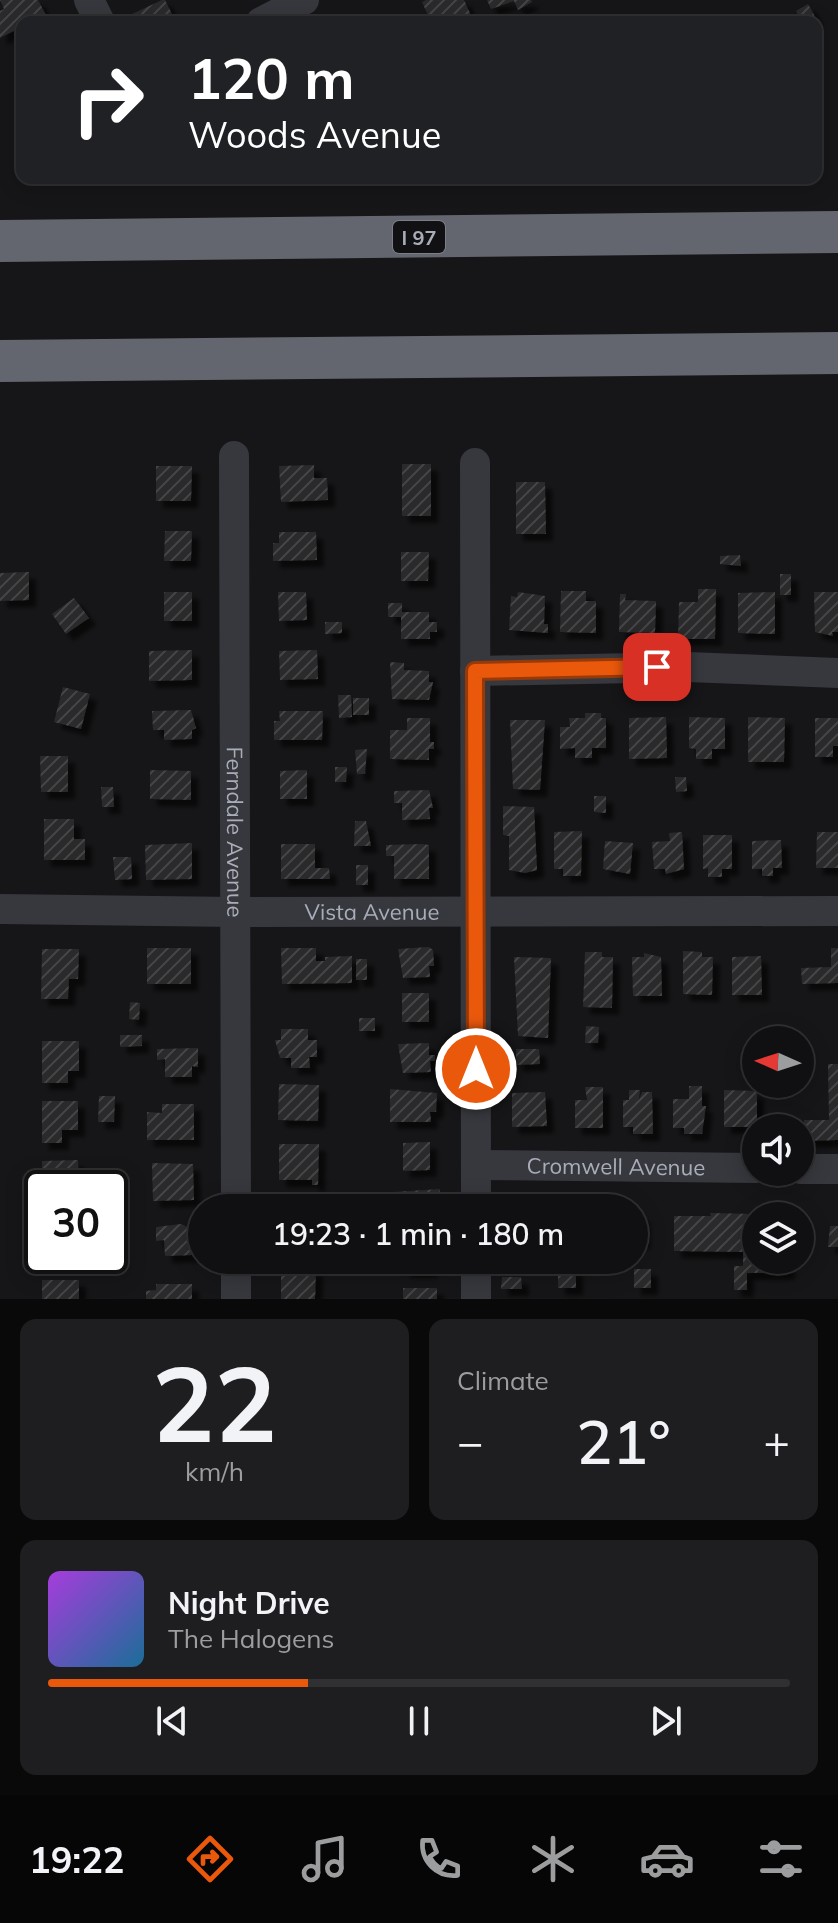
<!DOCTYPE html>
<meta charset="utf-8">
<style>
:root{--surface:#101012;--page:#1e1e20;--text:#f1f3f6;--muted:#9c9d9f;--line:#303032;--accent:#ea580c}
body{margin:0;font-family:Mulish,sans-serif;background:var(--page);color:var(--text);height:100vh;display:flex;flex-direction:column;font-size:30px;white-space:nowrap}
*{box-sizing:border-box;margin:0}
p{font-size:26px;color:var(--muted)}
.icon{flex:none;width:44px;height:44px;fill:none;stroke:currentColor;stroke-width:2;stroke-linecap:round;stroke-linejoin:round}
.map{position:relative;height:1299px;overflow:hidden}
.sheet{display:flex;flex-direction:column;gap:20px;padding:20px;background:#09090a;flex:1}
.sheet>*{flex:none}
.top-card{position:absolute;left:16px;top:16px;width:806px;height:168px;border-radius:16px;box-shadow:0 4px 20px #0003,0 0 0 2px var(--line);background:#202124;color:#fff;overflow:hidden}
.needle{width:52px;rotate:273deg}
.fabs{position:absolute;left:742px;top:1026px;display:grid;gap:16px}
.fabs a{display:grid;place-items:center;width:72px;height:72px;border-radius:50%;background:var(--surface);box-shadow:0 4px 20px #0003,0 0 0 2px var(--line);font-size:40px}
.speed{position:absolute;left:24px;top:1170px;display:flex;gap:16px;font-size:40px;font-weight:700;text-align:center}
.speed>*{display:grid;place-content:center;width:104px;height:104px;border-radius:50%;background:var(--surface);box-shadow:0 4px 20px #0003,0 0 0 2px var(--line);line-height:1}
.speed .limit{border:4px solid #111;border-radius:12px;background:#fff;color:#111}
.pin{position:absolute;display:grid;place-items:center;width:68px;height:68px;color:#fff;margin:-34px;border-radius:16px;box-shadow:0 4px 12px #0006}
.me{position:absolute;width:88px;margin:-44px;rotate:0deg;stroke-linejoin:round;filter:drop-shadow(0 0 6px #0008)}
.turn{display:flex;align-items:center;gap:28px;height:168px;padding:0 40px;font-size:36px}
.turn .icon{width:104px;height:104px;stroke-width:2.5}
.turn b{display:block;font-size:56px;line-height:68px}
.big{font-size:60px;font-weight:600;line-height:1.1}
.sheet .tile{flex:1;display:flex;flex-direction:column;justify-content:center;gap:12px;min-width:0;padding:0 28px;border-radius:16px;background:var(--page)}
.sheet .dial{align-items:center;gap:0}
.dial b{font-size:104px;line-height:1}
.song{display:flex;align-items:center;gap:24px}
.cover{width:96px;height:96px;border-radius:12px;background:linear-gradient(135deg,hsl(280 70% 55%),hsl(200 70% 35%))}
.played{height:8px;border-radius:4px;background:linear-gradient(90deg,var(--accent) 35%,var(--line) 35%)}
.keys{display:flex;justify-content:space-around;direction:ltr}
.heat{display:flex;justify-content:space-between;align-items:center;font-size:44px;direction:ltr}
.sheet .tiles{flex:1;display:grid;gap:20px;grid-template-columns:1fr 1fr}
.tile:last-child{grid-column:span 2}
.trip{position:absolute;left:188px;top:1194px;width:460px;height:80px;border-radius:40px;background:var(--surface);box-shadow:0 4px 20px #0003,0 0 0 2px var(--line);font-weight:600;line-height:80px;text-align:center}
.tab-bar{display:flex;height:128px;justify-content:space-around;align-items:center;background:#060607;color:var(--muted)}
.tab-bar .icon{width:56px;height:56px}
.tab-bar .current{color:var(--accent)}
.tab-bar b{font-size:36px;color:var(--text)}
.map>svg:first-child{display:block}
</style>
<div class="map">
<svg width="838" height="1299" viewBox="0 0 838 1299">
<defs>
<pattern id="building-hatch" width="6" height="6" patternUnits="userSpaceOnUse" patternTransform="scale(2)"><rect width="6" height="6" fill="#29292c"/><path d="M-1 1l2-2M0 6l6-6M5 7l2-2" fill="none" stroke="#454548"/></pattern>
<filter id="shadow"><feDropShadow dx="7" dy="7" stdDeviation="2" flood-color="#0009"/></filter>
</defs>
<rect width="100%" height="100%" fill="#161618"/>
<!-- building -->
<path fill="url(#building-hatch)" filter="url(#shadow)" d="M0,0H38L46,15L22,22V27L0,38V11L4,9Z
M162,0H165L176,22H136L132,14Z
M426,0H464L474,22H431L422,2Z
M487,0H531L532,2L518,10L514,1L491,9Z
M808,4L817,20L802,22L796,11Z
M402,464H431V516H402Z
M314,465V478H327L328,500L281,502L279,466Z
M156,466H192L191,501H156Z
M516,482H545L546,534H516Z
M165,531H192L191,561H164Z
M279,532H316L317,560L273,561V543H279Z
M401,552H429L428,581H401Z
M740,555L741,566L720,564V556Z
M29,572V600L0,601V573Z
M780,574H791V595H780Z
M698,589H716L715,639H678L679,602H698Z
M561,591H586V601H596V633L560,632Z
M164,592H192V621H164Z
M278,592H306L307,620L279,621Z
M518,592L545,596L544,624H548V633L509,630L511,596L517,597Z
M775,592V634L738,633V593Z
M814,592H838V632H832L833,636L815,632Z
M620,594H626L625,600L656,601L655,633L619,632Z
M74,598L89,618L66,634L52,614Z
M388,603H402V612H429V622H437V632H430V639H401V617H388Z
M325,622H342V633L325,634Z
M192,650V680L149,681V651Z
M317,650L318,679L280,680L279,651Z
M390,662L404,663V670L429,671V682H433L429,700L392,699Z
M63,687L90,694L81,729L54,722Z
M338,695H351L352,717L339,718Z
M353,698H369V715H353Z
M191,710L196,728L192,730V739L164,740V730H153L152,711Z
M279,711H323L322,740H274V721H280Z
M585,713H601V718H606V748H592V758H575V748L560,749V727H570L569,718H585Z
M666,717L667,758L629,759V718Z
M689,717L725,718V749H712V759H696V749L689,748Z
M748,717L785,718L784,762H748Z
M407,718H430V742H434V749H429V760L390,759V730H407Z
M815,718H838V746H833V757H815Z
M510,720H545L540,790L513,789Z
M367,749L365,774H357L355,750Z
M40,756H68V792H41Z
M335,767H347L346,782H335Z
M150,770L191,771V800L150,799Z
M307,770V799H280V771Z
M675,777H686L687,791L676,792Z
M101,787H113L114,807H102Z
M429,790L433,808H429L430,819L402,820V803H394V791Z
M594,796H606V813L594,812Z
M503,806L534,807L537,870L525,873L509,870V836L503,835Z
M44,819H74V839H85V860H44Z
M355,821H366L371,846H354Z
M582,831L581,876H563V869H554V832Z
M682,832L684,869L666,874L665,869H654L652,842L670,841L669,833Z
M817,832H838V868H816Z
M703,835H732V869H722V877H708V868L703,869Z
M781,840L782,868H773V876H762V869H752V841Z
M605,841L633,843L630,874L603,869Z
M192,843V879L146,880L145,845Z
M281,844H315V868H329L330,879H281Z
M422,844L429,845V879H394V856H386V845Z
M113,857H131L132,879L115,880Z
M356,865H368V885H356Z
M429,947L433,950L434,966H429L430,977L403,978L398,949Z
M147,948H191V984H147Z
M281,948H316V961H325V957L352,956V983L282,984Z
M831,948H838V983L802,984L801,968L831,967Z
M42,949H79L78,979H69L68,999H41Z
M683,951L702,952V957H713L712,995L683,994Z
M585,952H602V957H613L612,1008L583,1007Z
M644,953L661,957L662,996H633L632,957H644Z
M761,956L762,995H732V957Z
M514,957L551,958L548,1038L518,1036Z
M356,959H367V980H356Z
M402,993H429V1022H402Z
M130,1002L140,1003L139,1020L129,1019Z
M359,1018H375V1031H359Z
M586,1026L599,1027L598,1043H585Z
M281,1029H308V1040H317V1057H309L310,1068H291V1058H280L275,1040H281Z
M120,1035H142V1046L120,1047Z
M42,1041H79V1071H68V1083H42Z
M429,1043V1055H435V1061H430L431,1072L403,1073L398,1044Z
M198,1048V1067L192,1066V1077H165V1059L157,1060V1049Z
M516,1049H539L540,1064L516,1065Z
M828,1064H838V1140L804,1141V1120H829Z
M279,1084L319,1085L318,1121L278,1120Z
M689,1086H702V1106H706L702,1134H684V1128H673V1099H689Z
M585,1087H603V1128H575V1100H587Z
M390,1089L437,1093L436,1112H430L431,1122H390Z
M629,1090H640L639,1100L642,1092H652L653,1134H633V1127H623V1100H629Z
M724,1090L757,1091V1127H724Z
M545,1092L547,1126L512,1127V1093Z
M99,1096H115L114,1122H98Z
M42,1101H78V1130H62V1143H42Z
M162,1104H194V1140H147V1112L162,1113Z
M430,1142V1170L403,1171V1143Z
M279,1144H319L318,1185H312V1180H279Z
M78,1160L79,1188H42V1161Z
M152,1163L193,1164L194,1200L153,1201Z
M440,1189V1208L393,1206V1192Z
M710,1213L756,1214V1260H788V1273H747V1290H734V1266H743V1252L674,1251V1216H711Z
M634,1215H643V1242L634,1243Z
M181,1224L194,1230L197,1243L192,1245L193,1255L165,1256L164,1240L156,1241V1227Z
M830,1226H838V1247H828Z
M402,1260H431V1271H403Z
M558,1268H576V1288H558Z
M281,1269H316L315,1299H281Z
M634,1269H651V1288H634Z
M502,1277H521L522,1289H501Z
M42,1280H79V1299H42Z
M156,1284H192V1299H146V1291L156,1290Z
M403,1288H437V1299H403Z"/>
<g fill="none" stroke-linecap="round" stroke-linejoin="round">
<!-- minor -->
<g stroke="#37383d" stroke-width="30">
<path d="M89,0L100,22"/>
<path d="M261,22L304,0"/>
<path id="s1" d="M234,456L236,1208"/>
<path d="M475,463L476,1208"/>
<path d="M475,671L688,667L838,673"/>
<path id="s2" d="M0,909L235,912L838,911"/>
<path id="s3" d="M476,1165L756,1168"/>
<path d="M800,1169H838"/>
<path d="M236,1260V1299"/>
<path d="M476,1260V1299"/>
</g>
<!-- highway -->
<path stroke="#63666e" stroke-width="42" d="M0,241L838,232
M0,361L838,353"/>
</g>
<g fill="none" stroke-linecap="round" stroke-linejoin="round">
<defs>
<path id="route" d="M476,1069L475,671L657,667"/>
</defs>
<!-- route casing -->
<use href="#route" stroke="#983908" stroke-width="20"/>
<!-- route -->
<use href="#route" stroke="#ea580c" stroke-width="14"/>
</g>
<g text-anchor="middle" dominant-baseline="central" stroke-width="8" stroke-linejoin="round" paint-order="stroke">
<!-- shield labels -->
<rect fill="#111113" stroke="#7b7e86" stroke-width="2" x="393" y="221" width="52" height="32" rx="6"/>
<g font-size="20" font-weight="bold" fill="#a8adb8">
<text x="419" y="237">I 97</text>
</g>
<!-- street labels -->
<g font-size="22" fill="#a8adb8" stroke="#111113">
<text stroke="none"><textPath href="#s1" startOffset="376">Ferndale Avenue</textPath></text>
<text stroke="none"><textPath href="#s2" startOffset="372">Vista Avenue</textPath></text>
<text stroke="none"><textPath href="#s3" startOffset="140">Cromwell Avenue</textPath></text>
</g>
</g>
</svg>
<div class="fabs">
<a><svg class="needle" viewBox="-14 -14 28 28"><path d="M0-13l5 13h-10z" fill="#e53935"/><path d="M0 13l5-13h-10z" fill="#9c9d9f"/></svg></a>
<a><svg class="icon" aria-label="sound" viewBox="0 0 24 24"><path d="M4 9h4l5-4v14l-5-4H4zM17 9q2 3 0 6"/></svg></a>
<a><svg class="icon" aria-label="layers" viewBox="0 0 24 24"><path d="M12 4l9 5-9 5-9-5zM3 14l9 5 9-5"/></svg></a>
</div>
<div class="speed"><div class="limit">30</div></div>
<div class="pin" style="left:657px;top:667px;background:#d93025"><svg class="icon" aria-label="arrive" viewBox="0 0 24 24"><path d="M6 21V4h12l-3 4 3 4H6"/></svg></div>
<svg class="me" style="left:476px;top:1069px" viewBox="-20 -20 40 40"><circle r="17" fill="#ea580c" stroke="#fff" stroke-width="3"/><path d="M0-11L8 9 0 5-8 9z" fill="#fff"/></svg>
<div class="trip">19:23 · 1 min · 180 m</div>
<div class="top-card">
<div class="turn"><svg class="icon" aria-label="right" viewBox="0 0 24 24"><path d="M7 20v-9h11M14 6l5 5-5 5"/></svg><div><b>120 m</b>Woods Avenue</div></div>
</div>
</div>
<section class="sheet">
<div class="tiles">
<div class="tile dial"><b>22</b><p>km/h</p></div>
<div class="tile"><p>Climate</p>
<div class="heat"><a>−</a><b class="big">21°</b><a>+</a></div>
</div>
<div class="tile">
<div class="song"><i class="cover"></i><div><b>Night Drive</b><p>The Halogens</p></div></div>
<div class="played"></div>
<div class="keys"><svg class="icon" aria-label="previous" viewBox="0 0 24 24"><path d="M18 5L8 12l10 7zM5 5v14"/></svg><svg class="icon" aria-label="pause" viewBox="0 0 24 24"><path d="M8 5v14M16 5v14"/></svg><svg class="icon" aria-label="next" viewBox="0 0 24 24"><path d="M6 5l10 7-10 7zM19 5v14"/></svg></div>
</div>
</div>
</section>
<nav class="tab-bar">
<b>19:22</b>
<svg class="icon current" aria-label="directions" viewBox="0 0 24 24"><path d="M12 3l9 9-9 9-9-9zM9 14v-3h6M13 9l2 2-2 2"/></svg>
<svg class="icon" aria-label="music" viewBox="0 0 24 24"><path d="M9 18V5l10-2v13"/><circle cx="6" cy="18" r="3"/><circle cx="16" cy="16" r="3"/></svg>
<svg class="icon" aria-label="phone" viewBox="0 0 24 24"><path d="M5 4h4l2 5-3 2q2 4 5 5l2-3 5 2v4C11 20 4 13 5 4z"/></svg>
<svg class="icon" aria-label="climate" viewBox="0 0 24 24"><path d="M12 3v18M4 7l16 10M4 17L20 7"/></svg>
<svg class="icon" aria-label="car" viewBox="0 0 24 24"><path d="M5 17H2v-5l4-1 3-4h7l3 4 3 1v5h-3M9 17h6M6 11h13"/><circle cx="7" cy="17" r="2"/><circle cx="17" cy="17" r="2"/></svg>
<svg class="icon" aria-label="filters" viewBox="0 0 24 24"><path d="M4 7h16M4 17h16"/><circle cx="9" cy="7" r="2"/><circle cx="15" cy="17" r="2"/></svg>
</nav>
